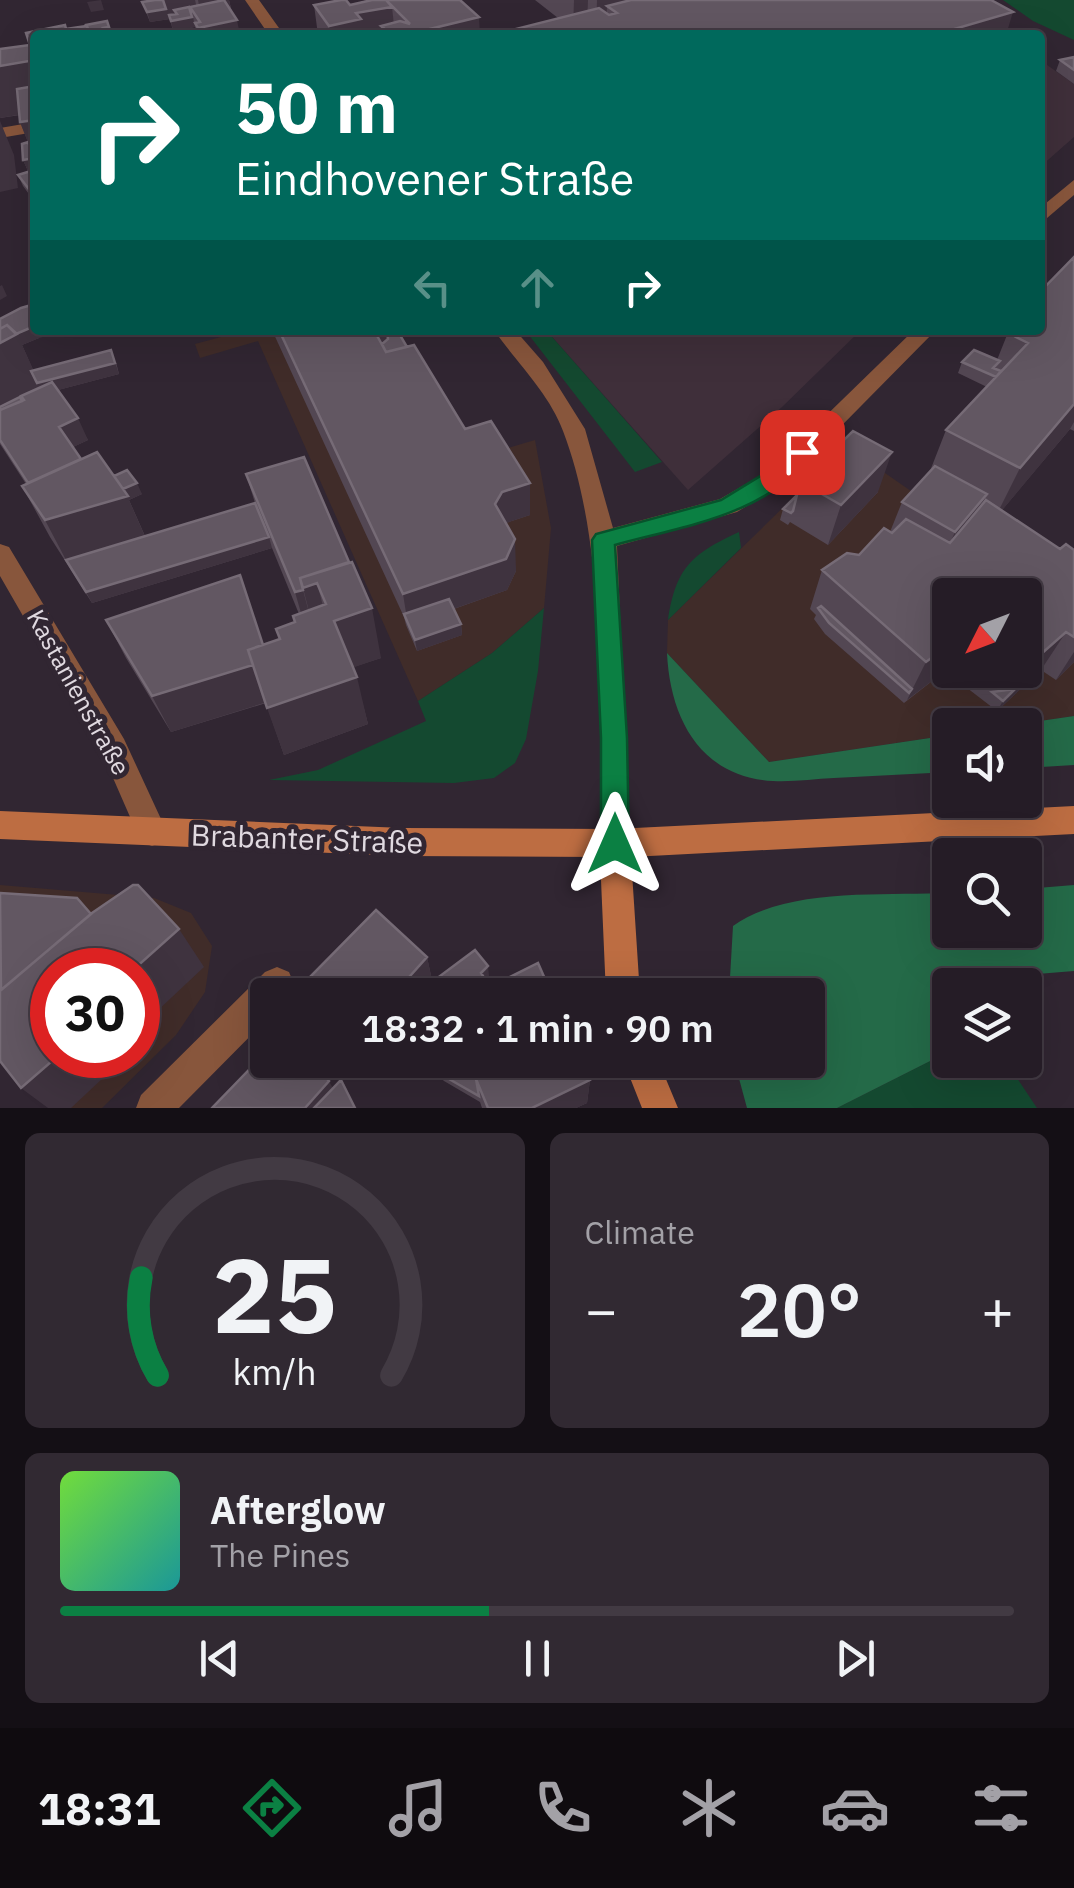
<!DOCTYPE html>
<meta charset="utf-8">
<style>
:root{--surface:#251c26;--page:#312932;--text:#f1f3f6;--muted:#a3a1a7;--line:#423a43;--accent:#0b8043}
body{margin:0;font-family:"IBM Plex Sans",sans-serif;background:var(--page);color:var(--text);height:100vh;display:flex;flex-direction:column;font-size:38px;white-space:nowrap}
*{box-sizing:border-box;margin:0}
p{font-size:32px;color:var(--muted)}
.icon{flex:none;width:55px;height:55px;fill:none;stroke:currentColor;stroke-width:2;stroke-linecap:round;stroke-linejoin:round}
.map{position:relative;height:1108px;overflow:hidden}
.sheet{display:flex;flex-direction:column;gap:25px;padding:25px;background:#140f15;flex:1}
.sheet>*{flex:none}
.banner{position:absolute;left:30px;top:30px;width:1015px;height:305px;border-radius:10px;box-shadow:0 10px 40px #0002,0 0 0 2px var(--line);background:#00695c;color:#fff;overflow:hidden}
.needle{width:65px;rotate:228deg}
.controls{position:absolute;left:932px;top:578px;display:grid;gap:20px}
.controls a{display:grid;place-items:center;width:110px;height:110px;border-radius:10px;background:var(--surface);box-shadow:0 10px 40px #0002,0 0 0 2px var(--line);font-size:50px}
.speed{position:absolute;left:30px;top:948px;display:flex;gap:20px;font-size:50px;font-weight:700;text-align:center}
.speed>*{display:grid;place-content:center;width:130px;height:130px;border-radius:50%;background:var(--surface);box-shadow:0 10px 40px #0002,0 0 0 2px var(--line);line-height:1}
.speed .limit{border:15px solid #d22;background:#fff;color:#111}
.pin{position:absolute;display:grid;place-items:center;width:85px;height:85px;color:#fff;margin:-42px;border-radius:20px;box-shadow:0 5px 15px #0006}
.me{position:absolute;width:110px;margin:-55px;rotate:0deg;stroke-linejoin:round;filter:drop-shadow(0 0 8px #0008)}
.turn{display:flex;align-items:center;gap:35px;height:210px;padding:0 40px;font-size:45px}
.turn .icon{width:130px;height:130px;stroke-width:2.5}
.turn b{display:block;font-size:70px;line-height:85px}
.lanes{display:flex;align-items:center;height:95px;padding:0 40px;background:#0003;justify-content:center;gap:50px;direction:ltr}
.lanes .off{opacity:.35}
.big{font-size:75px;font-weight:600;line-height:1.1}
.sheet .tile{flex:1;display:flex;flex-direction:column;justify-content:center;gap:15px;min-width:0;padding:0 35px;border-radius:15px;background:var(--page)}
.sheet .dial{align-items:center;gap:0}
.dial svg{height:260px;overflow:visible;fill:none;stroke:var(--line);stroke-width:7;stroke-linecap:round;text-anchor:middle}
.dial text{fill:var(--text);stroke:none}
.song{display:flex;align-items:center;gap:30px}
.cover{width:120px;height:120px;border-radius:15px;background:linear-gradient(135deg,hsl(100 70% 55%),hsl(180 70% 35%))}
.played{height:10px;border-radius:5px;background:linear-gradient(90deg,var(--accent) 45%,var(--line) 45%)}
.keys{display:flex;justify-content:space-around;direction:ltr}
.heat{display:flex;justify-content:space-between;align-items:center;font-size:55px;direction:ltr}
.sheet .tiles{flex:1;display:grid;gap:25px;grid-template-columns:1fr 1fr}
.tile:last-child{grid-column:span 2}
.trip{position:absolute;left:250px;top:978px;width:575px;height:100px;border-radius:10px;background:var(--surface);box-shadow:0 10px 40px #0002,0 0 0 2px var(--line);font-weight:600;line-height:100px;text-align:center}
.menu{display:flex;height:160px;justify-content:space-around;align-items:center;background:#0f0b0f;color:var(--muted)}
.menu .icon{width:70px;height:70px}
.menu .on{color:var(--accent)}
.menu b{font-size:45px;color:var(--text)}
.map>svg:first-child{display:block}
</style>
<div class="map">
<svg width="1074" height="1108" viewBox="0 0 1074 1108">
<rect width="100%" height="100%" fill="#312632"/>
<!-- commercial -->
<path fill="#402c29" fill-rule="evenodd" d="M247,330H393L467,460L535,440L551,528L544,608L492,653L418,701L258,341L200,358L195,344Z
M846,446L1074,604V716L1012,725H950V735L769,762L667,653L668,620ZM950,595H1025V670H950Z
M0,885L154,898L191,913L212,946L205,992L176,1035L102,1108H52L0,1040ZM52,970H138V1055H52Z"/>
<!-- industrial -->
<path fill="#3f2f3a" d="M1040,60L1074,84V137L1040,167Z
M546,330H861L782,407L688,490Z"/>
<!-- green -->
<path fill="#144930" d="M1003,0H1074V40L1033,21Z
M525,330H546L662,462L635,472Z
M739,532L741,548L668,620C676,568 691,554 739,532Z
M544,608L538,671L526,739L515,763L494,778L454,783L269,780L318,770L426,721L418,701L492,653Z
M950,1051V1060H1005L1037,1108H837Z"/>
<!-- forest -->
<path fill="#246a48" d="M667,653L769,762L950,735V772C911,774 873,776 834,778C814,779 793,782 773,781C700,777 670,718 667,653Z
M1074,716V765L1025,768V725H1012Z
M1074,885V971L954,981L956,985H950V1051L837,1108H747L734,1060H808V995H729L733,926C787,887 884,896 950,893V930H1025V889Z"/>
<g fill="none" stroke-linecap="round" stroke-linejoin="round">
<!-- street -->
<path fill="#88563c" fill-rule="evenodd" d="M245,0H259L284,35H269Z
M35,122V132L0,138V128Z
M1074,180V195L1040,224V208Z
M494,330H515L543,362L585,429L613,528L720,499L770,470L914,330H936L786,482L737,512L617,546L630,843L626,853L615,857L604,853L600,843C600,718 608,548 563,431C549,393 517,363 494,330Z
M0,544L9,547L124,739L167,832L163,842L152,846L141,842L103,755L0,576Z
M277,967L289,972L294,984L289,995H268V1018L179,1108H136L141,1095L265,972Z"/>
<!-- secondary -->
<path fill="#bd6d42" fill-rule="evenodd" d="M1074,806V834L631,857L640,995H606L600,857L403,856L0,839V811L403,828L615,829Z
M623,1060H658L678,1108H642Z"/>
</g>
<!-- wall -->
<path fill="#534753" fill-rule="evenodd" d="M155,0H229L232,12L239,31L243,35H198L195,27L173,31L170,19L150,22L142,2Z
M367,0H460L480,35H318L314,5H350Z
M535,0H991L558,18Z
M35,35L34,170L35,213L31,203L34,201L23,186L18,175L28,171L23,160L28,142L20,122V115L0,118V49L30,45Z
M1074,57V84L1056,71L1060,60Z
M1074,257V431L1070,429L1002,510L1060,549L1074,550V662L1056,680L1041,670L997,711L945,671L904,703L825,634L814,619L816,615L810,609L822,570L859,555L890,532L902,502L930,471L946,430L987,387L958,373L962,362L997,360L1009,330H1040ZM950,595H1025V670H950Z
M0,319L39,338L22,345L33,370L116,362L119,374L58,390L88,440L73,447L81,459L114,476L142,494L129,500L145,536L255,503L246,474L381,658L353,667L368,724L284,755L266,703L171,732L126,658L106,620L264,644L279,639L294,623L299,614L272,548L92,603L50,537L22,486L26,484L0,444Z
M272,330H397L407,347L465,429L530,515L506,523L516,571L507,590L454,609L461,624L462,635L417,651L406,625L404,617Z
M801,482L878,492L828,545L790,522L788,525L780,520L783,509L797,495Z
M427,957L435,994L434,995H314L307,980Z
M440,976L490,987L552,995H444Z
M412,1060H581L590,1080L587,1103L576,1108H482L480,1102L444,1081L428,1066L421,1074L414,1066Z"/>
<!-- shaded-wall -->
<path fill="#3f333f" d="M101,0L104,10L91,12L87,2Z
M164,0H195L198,13L192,9L175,12L176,18L150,22L147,12L166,9Z
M198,0H229L232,14L202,20Z
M574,0H588L587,26L573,30Z
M597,0H692L617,13L607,6L606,30L596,32Z
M392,7L395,35L381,26L382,35H330L329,26L356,13Z
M1013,12L1006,35H934Z
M193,17L195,27L173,31L171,21Z
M479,17L480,35H404Z
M237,20L240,35H200L198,28Z
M109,27L112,35H105L103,28Z
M35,60V112L0,118V66Z
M35,120V170L28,171L23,160L34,158L20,122Z
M0,121L14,155L18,188L0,192Z
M2,285L7,296L0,300V286Z
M35,326V330H69L39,338L22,345L39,382L111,350L119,374L43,394L0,408V341Z
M374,330H387L390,351L376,349Z
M1074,404V422L1070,429L994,520L1020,468Z
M78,418L88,440L69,449L59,427Z
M892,452L878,492L828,545L841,505Z
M137,483L142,494L129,500L150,548L66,560L45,520Z
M530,483V515L503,524L495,504L502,492Z
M987,494L963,546L932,583L955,532Z
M269,537L272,548L92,603L86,592Z
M515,539L516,571L507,590L408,625L403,594Z
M317,583L330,633L316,638L303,588Z
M303,590L313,628L303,620L295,592Z
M372,608L381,658L346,670L335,621Z
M461,624L462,635L417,651L415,640Z
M1066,632L1041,670L997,711L1003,701L1015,689L1032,662Z
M950,644V660L945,671L907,700L926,662Z
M1074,652V662L1056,680Z
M253,665L267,702L171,732L152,696Z
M357,677L368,724L284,755L267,708Z
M179,929L204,967L138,1029V970H133Z
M427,957L435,994L434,995H393Z
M488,966L491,994L481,973Z
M59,1055H112L119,1063L71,1108H48L21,1088Z
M417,1060H426L428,1066L421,1074Z
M439,1060H463L442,1075Z
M590,1080L587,1103L576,1108H532Z
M329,1081L336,1094L324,1108H305Z"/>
<!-- building -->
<path fill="#625762" stroke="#766b76" stroke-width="2.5" d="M155,0H163L166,9L147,12L142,2Z
M224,0L237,20L198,28L195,23L200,22L190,7Z
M341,0H346L350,5L372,0H386L392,7L356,13L361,19L329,26L314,5Z
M386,0H460L479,17L405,35H337L362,30L366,35L386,30L381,26L400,21L410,24Z
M631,0H991L1013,12L934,35H492L599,8L609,15L617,13L607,6Z
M189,7L192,17L171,21L169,15L177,14L174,10Z
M107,21L109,27L103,28L107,35H90L86,25Z
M65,25L66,29L87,26L90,35H35V60L0,66V49L30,45L26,33Z
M240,31L243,35H217Z
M1074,57V70L1060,60Z
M35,86V120L20,122L17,89Z
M28,142L34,158L23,160L22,144Z
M34,170L35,172V197L18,175Z
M1074,257V404L1020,468L946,430L1028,343L1016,337L1022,332L1018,330H1040V292Z
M35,304V326L16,334L7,325L0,329V319L21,308Z
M7,325L17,334L0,343V329Z
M279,330H374L386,352L414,345L465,429L491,421L530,483L502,492L495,504L515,539L506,559L403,594Z
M387,330H397L407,347L386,352L382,344L388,339Z
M111,350L115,363L37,383L31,371Z
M974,350L1000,361L993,368L1001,371L996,377L962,362Z
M52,382L78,418L59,427L81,459L28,483L0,440V410L24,400L21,396Z
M20,397L22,401L0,410V407Z
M853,431L892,452L841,505L801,482Z
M97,452L128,496L45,520L22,486Z
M304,457L349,562L300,578L303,590L295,592L246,474Z
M935,466L987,494L955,532L902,502Z
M127,470L137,483L123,489L114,476Z
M797,495L793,511L791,513L783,509Z
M986,500L1060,549L1066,544L1074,550V637L1066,632L1032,662L1025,663V595H950V644L926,662L822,570L847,553L859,555L884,528L892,533L906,519L950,543Z
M255,503L269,537L86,592L66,560Z
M352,562L372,608L334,621L357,677L267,708L248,650L280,639L276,629L295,622L293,616L326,604L317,583L303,588L300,578Z
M240,575L263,645L248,650L253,665L152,696L106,620Z
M449,599L461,624L415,640L404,614Z
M821,606L912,689L909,693L829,623L818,608Z
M1015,689L1003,701L992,692Z
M133,885H138L179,929L133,970H52V1055H59L21,1088L0,1061V991L92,913Z
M0,893L77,898L91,914L1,990Z
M376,910L427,957L393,995H322L307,980Z
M475,950L488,966L481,973L490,987L538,963L552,995H448L454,989L440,976Z
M268,1050V1060H309L329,1081L305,1108H212Z
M456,1060H498L502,1066L476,1079L479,1096L442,1075Z
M508,1060H581L590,1080L532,1108H488L476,1079L509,1063Z
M341,1080L355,1108H314Z"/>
<!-- route -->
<path fill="#0b8043" stroke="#07532c" stroke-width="2.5" d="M802,444L810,446L813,452C770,515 683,526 615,545L627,738L629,844L625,853L615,857L605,853L601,844V738L592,540L596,534L721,500L770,470Z"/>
<g text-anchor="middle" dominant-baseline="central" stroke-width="10" stroke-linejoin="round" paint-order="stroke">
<!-- street labels -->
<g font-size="25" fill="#e0d9e0" stroke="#312632">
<text transform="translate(79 692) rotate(61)">Kastanienstraße</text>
</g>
<!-- near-street labels -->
<g font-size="30" fill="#e0d9e0" stroke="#312632">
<text transform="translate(307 838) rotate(2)">Brabanter Straße</text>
</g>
</g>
</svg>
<div class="controls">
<a><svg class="needle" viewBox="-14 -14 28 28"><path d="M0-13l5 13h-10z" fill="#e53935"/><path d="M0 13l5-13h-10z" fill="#a3a1a7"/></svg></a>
<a><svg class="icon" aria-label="sound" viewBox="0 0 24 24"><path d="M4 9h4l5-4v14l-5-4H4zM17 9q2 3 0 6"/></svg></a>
<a><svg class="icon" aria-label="search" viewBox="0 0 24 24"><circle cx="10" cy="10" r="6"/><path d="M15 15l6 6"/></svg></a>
<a><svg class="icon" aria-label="layers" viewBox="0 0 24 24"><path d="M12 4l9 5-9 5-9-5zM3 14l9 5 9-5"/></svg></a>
</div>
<div class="speed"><div class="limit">30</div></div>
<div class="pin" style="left:802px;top:452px;background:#d93025"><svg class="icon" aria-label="arrive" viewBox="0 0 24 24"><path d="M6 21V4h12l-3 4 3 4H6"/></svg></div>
<svg class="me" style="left:615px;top:844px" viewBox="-20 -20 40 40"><path d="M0-17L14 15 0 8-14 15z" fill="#0b8043" stroke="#fff" stroke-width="4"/></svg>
<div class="trip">18:32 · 1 min · 90 m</div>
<div class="banner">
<div class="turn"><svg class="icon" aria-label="right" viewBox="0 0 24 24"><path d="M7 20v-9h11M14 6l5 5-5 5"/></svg><div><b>50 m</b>Eindhovener Straße</div></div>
<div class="lanes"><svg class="icon off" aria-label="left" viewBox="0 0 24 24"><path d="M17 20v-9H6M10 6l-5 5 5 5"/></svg><svg class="icon off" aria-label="ahead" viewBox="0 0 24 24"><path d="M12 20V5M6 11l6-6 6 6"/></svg><svg class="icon" aria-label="right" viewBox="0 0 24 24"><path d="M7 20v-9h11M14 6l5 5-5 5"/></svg></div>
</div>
</div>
<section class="sheet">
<div class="tiles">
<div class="tile dial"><svg viewBox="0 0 100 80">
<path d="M14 69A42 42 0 1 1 86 69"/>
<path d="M14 69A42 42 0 0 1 9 39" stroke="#0b8043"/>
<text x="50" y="56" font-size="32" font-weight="700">25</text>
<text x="50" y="72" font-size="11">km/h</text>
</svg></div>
<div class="tile"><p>Climate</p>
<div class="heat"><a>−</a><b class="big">20°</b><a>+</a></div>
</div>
<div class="tile">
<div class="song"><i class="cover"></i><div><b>Afterglow</b><p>The Pines</p></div></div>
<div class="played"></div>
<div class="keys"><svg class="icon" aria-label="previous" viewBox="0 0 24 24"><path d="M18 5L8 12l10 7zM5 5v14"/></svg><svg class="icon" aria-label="pause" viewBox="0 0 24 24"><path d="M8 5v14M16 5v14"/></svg><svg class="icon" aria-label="next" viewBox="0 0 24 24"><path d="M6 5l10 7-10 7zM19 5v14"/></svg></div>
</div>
</div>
</section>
<nav class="menu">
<b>18:31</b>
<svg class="icon on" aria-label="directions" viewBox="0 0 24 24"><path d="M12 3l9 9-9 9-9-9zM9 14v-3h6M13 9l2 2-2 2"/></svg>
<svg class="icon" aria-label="music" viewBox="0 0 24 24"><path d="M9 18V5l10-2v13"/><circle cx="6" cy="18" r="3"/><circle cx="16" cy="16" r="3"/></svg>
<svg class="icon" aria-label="phone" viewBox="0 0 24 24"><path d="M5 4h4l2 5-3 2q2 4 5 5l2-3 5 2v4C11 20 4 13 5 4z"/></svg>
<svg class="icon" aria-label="climate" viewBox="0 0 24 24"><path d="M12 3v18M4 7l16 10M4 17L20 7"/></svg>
<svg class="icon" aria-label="car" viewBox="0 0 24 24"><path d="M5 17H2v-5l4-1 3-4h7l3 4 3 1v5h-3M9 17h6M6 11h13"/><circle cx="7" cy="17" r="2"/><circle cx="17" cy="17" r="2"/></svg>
<svg class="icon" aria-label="filters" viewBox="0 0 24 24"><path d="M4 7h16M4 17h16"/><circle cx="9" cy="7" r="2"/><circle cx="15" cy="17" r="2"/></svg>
</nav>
